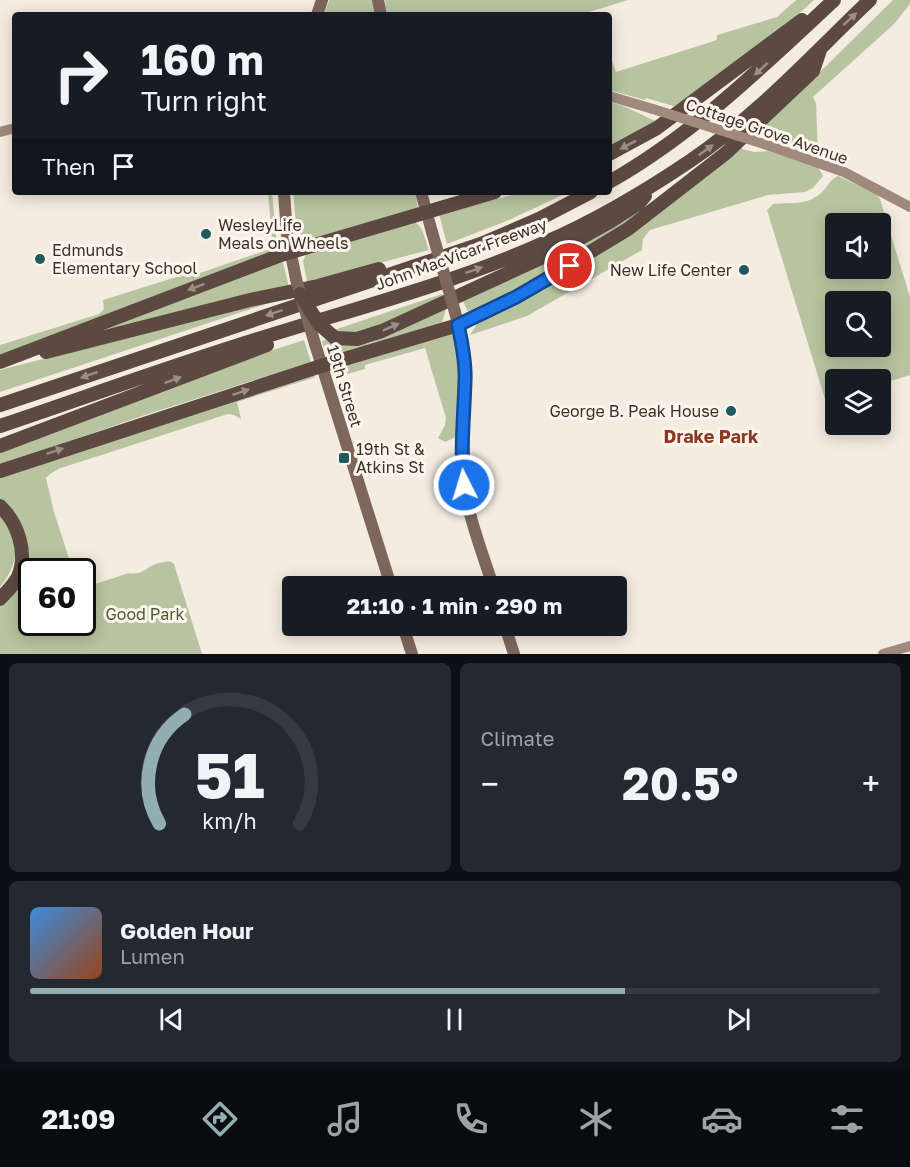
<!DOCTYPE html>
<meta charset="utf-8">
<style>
:root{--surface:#171b24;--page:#242831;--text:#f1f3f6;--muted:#9ea1a6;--line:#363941;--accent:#92aeb2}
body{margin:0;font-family:"Golos Text",sans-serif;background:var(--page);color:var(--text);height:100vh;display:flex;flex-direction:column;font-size:22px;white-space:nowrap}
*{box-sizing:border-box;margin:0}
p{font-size:20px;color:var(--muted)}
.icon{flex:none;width:33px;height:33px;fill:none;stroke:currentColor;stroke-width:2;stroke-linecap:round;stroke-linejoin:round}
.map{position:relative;height:654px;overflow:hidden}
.details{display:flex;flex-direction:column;gap:9px;padding:9px;background:#0d0f14;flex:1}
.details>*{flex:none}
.hud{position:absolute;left:12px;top:12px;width:600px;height:183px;border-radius:6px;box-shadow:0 3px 15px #0003;background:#171b24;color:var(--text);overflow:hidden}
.fabs{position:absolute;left:825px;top:213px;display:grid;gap:12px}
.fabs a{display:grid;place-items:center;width:66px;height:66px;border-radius:6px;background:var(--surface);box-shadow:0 3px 15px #0003;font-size:30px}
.speed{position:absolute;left:18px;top:558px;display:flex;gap:12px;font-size:30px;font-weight:700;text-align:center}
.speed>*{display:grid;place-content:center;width:78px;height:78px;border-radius:50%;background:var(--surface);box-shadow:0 3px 15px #0003;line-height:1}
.speed .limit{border:3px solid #111;border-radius:9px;background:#fff;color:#111}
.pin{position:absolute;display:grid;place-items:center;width:51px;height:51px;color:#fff;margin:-26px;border:3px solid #fff;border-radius:50%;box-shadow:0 2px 6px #0007}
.me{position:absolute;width:66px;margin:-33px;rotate:355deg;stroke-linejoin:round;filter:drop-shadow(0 0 4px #0008)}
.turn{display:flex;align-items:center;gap:21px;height:126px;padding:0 30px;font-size:27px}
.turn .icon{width:78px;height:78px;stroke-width:2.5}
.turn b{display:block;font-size:42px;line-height:51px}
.then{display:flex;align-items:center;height:57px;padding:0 30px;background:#0003;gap:12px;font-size:22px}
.big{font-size:45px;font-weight:700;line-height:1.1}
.details .tile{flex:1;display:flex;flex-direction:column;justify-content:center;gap:9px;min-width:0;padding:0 21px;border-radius:9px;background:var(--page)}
.details .dial{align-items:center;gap:0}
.dial svg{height:156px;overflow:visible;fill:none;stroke:var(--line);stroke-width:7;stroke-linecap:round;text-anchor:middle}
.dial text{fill:var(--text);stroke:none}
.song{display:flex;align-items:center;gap:18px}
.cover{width:72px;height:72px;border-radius:9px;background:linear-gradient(135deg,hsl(210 70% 55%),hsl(20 70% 35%))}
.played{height:6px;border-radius:3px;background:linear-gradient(90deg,var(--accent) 70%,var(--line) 70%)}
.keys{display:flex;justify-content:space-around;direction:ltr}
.heat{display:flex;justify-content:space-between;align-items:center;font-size:33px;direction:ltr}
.details .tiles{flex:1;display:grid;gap:9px;grid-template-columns:1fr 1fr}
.tile:last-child{grid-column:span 2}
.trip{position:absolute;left:282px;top:576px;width:345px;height:60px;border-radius:6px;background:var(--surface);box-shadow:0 3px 15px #0003;font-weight:700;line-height:60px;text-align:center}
.menu{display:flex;height:96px;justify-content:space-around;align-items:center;background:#090b0e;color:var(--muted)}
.menu .icon{width:42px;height:42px}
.menu .selected{color:var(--accent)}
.menu b{font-size:27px;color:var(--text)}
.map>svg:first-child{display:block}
</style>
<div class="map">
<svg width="910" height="654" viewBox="0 0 910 654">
<rect width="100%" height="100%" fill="#f4ebe1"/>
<!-- green -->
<path fill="#b8c4a0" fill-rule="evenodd" d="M329,0H372L375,15H324Z
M385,0H628L579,15H387Z
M796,0H814L780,31L680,108L646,98L645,100L609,90V59L611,58L616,72L717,40V35L777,17Z
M893,0H910V4L894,24L813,97L816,103L818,156L759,132Z
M609,102C626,105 642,116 658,122L609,150Z
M739,148L754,152L768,151L818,167L823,176L813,188L805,192L768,195L650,230L643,239L642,250L527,316L470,335L477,324Z
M838,176L876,194L880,199L910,297V375L881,384L880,380H836L835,398L825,399L767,210L773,204C790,202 807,206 821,193C827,188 830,179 838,176ZM836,224H880V268H836ZM836,302H880V346H836Z
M268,192H272L277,246L271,253L0,357V345L99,314L104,309L103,300L186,274L188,277L270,249L272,239Z
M293,192H415L418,208L298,244Z
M523,192H569L509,220L447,244L439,214Z
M648,206L636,217L541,279L469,314L463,301L574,250Z
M415,222C424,228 425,240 429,250L307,282L303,261L306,254Z
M280,259L283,263L289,287L69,343Z
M442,294L443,298L365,333H340L334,330Z
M269,301V303L0,392V370Z
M446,309L442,323L435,327L332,356L325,352L322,341L329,339L357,345L370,343Z
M454,332C460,370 459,398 456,437L445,442L438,438L445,425L446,418L425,348L365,365V369L333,378L331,370Z
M304,340L311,362L142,416L0,465V451L252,357Z
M313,376L316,377L237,402L241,419L234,415L228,414L58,469L50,474L46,478L54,512L73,571L32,572V622H82L83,585L89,586L129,573C138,575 144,571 151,566C156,563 165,562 170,561L174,564L202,654H0V607L21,582L22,528L16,514L0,499V477Z
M0,511C4,516 9,522 12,527C21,548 14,570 0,587Z"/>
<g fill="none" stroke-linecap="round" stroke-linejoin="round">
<!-- secondary -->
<path stroke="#a18a7d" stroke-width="10" d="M609,96L653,109
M0,132L15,128
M764,144L844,172L910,207
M883,654L910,646"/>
<!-- primary -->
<path stroke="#7d675c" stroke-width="12" d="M378,0L381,15
M317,15L322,0
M284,192L287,234L296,279
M421,192L432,232
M455,312C461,334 465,357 465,380C465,410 460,441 462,471C466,511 481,549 493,586
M315,344L391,586
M403,626L412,654
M505,626L514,654"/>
<!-- highway -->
<path stroke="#5c4a42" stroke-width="14" d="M609,154L657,128L802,20
M609,182C694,134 763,66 834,0
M335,338L357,339L382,331L565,247L608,223L639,203L645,196
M46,352L250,300L318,286L379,269
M0,362L281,255L495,192
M0,405L481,244L539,219L591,192
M0,426C86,397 171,366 258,339C353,309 452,284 544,243C595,221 644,192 690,161C757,116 812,55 870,0
M0,446L267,345
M0,471L321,366L458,325L516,297L628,229L726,153L813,71L820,50
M0,506C18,523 28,553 18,577C14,585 6,592 0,599"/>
<!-- secondary-bridge -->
<path stroke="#a18a7d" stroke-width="10" d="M653,109L764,144"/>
<!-- primary-bridge -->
<path stroke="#7d675c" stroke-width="12" d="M432,232L455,312
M296,279L315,344"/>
<!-- highway-bridge -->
<path stroke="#5c4a42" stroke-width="14" d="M300,294L319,324L335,338"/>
</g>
<!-- one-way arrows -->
<defs><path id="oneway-solid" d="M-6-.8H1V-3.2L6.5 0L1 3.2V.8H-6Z" transform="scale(1.5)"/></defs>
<g fill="#9c8e87">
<use href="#oneway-solid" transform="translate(850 19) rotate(-43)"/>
<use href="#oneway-solid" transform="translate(761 69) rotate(137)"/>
<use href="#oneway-solid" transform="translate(628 145) rotate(153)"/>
<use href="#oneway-solid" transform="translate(706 150) rotate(-36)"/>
<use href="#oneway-solid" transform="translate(474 270) rotate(-19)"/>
<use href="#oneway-solid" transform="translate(196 287) rotate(159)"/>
<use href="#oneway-solid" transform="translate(274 313) rotate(162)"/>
<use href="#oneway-solid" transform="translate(391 327) rotate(-24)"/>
<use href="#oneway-solid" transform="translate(89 375) rotate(161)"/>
<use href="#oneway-solid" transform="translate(173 380) rotate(-21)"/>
<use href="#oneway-solid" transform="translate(241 392) rotate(-18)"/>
<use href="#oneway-solid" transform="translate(55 451) rotate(-18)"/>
</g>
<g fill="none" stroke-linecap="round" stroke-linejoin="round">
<defs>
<path id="route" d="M464,485C460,450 464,416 465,381C466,362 462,343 458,325L516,297L570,266"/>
</defs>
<!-- route casing -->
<use href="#route" stroke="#114b97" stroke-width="15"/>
<!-- route -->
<use href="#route" stroke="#1a73e8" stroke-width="10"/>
</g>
<!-- markers -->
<g fill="#1f5a5e" stroke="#fbf5ee" stroke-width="2">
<circle cx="206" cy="234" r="6"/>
<circle cx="40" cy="259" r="6"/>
<circle cx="744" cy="270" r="6"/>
<circle cx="731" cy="411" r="6"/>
<rect x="338" y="452" width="12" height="12" rx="3"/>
</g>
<g text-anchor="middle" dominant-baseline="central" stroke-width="6" stroke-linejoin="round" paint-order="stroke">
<!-- street labels -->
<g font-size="16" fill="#3b302b" stroke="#fbf5ee">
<text transform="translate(767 131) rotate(19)">Cottage Grove Avenue</text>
<text transform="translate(461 254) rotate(-20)">John MacVicar Freeway</text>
<text transform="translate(345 386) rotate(73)">19th Street</text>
</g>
<!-- poi labels -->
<g font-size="16" fill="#3b302b" stroke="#fbf5ee" text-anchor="start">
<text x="218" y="225">WesleyLife<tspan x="218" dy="18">Meals on Wheels</tspan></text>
<text x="52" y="250">Edmunds<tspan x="52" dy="18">Elementary School</tspan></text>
<text x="732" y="270" text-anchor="end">New Life Center</text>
<text x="719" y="411" text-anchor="end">George B. Peak House</text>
<text x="356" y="449">19th St &amp;<tspan x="356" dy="18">Atkins St</tspan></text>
</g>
<!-- park labels -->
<g font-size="16" fill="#4a5a2e" stroke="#fbf5ee">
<text x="145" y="614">Good Park</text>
</g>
<!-- neighbourhood labels -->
<g font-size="18" font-weight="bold" fill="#8c3b22" stroke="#fbf5ee">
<text x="711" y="436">Drake Park</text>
</g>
</g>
</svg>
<div class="fabs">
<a><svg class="icon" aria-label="sound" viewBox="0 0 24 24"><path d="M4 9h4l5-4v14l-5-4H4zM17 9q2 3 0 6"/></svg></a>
<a><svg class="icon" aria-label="search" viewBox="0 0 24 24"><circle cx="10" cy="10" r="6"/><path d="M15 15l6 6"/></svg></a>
<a><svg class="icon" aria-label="layers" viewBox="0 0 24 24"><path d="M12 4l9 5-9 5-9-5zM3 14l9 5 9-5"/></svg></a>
</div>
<div class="speed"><div class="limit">60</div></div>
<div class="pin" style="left:570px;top:266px;background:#d93025"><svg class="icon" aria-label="arrive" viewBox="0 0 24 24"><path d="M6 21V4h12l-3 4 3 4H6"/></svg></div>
<svg class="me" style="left:464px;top:485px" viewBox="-20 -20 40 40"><circle r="17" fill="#1a73e8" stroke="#fff" stroke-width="3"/><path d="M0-11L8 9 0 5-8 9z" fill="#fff"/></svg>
<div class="trip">21:10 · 1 min · 290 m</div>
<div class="hud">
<div class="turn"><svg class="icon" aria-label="right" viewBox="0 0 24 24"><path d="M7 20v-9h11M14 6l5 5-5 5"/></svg><div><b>160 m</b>Turn right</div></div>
<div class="then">Then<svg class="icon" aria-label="arrive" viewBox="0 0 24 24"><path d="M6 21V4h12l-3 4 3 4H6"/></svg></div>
</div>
</div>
<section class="details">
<div class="tiles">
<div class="tile dial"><svg viewBox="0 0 100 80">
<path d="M14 69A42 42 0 1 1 86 69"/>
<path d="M14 69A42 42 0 0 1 27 13" stroke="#92aeb2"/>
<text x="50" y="56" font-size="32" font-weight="700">51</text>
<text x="50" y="72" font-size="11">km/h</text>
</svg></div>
<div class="tile"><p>Climate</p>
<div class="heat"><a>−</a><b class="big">20.5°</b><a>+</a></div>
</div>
<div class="tile">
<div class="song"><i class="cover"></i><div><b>Golden Hour</b><p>Lumen</p></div></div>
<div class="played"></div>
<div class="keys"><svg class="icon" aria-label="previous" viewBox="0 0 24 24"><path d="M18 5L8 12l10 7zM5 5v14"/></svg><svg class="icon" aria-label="pause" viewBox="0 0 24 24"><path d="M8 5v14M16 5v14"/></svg><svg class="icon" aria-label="next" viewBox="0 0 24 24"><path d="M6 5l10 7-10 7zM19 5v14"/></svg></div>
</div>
</div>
</section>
<nav class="menu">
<b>21:09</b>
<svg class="icon selected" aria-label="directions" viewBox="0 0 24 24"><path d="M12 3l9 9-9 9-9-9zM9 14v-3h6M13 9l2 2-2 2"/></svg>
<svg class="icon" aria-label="music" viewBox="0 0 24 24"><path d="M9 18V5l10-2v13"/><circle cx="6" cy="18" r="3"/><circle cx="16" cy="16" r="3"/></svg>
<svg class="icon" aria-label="phone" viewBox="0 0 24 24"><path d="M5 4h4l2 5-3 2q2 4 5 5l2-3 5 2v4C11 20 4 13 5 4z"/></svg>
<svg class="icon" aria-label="climate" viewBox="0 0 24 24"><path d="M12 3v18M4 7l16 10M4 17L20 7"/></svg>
<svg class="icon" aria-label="car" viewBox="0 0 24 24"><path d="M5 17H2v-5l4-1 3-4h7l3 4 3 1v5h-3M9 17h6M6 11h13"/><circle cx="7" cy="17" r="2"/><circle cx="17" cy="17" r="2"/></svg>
<svg class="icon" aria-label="filters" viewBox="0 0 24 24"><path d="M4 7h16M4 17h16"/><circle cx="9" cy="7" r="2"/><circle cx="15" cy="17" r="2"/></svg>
</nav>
